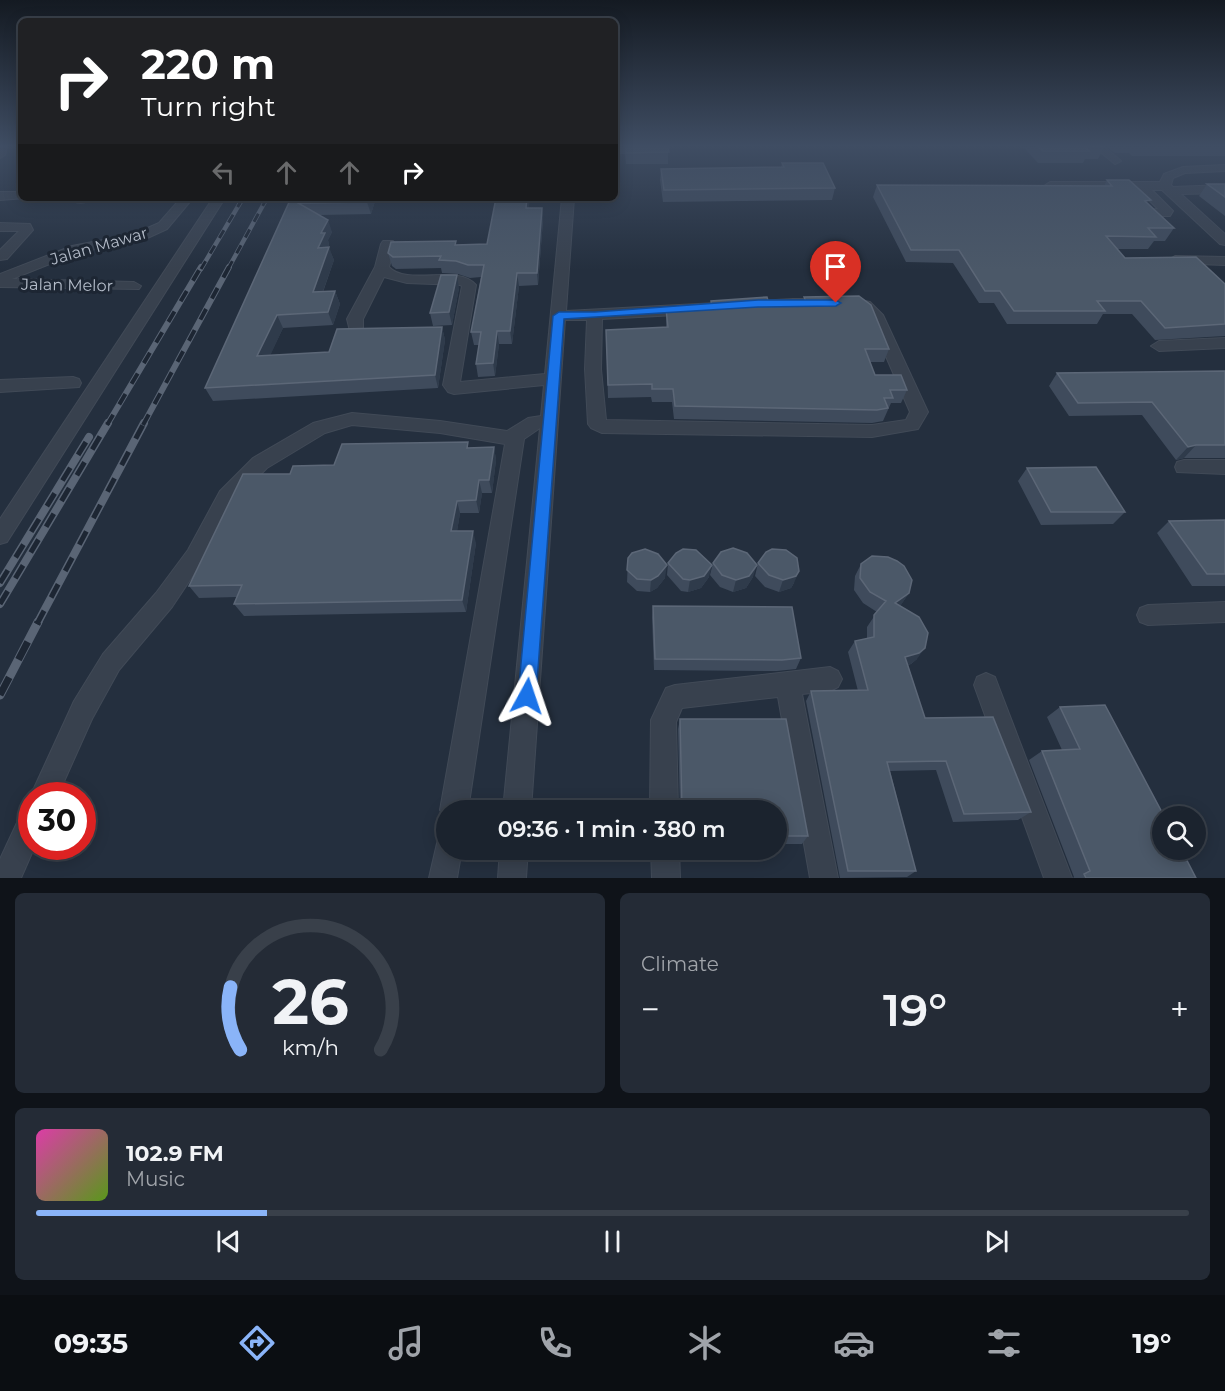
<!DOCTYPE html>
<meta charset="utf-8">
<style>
:root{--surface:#1b232e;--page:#242b36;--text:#f1f3f6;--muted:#a0a4aa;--line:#39404a;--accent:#8ab4f8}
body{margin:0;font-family:Montserrat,sans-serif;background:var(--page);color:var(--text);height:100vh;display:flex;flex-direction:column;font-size:22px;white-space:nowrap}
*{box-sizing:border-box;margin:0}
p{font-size:20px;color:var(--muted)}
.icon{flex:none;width:33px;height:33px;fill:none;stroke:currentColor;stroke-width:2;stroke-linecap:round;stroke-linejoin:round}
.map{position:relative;height:878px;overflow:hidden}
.panel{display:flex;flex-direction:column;gap:15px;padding:15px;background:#0f1319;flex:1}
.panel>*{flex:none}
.top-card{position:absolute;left:18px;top:18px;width:600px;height:183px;border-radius:9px;box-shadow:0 3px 15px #0003,0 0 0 2px var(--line);background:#202124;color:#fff;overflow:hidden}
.tools{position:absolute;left:1152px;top:806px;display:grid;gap:12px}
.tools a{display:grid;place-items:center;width:54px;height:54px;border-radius:50%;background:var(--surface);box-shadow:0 3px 15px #0003,0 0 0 2px var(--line);font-size:30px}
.speed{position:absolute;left:18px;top:782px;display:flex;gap:12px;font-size:30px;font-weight:700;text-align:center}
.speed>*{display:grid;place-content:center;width:78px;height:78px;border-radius:50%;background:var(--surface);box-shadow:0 3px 15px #0003,0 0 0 2px var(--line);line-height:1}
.speed .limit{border:9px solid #d22;background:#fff;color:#111}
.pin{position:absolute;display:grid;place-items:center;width:51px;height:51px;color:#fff;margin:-62px -26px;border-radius:50% 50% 50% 0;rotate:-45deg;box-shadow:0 0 6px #0007}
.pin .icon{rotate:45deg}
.me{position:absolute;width:66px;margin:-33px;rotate:5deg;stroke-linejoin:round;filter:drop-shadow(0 0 4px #0008)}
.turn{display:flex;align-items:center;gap:21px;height:126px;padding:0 24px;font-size:27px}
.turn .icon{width:78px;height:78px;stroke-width:2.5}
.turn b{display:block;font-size:42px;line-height:51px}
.lanes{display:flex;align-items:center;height:57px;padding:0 24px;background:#0003;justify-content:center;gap:30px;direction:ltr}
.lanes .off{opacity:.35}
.big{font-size:45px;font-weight:600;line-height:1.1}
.panel .widget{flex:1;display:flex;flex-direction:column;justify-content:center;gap:9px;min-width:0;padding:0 21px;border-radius:9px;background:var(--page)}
.panel .dial{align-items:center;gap:0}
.dial svg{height:156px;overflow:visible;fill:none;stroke:var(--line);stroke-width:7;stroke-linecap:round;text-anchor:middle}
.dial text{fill:var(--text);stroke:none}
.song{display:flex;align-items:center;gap:18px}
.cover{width:72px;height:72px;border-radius:9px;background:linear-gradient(135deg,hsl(320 70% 55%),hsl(90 70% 35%))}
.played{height:6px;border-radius:3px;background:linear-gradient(90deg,var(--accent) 20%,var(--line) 20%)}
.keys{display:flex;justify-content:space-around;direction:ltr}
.heat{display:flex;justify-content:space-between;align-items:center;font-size:33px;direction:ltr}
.panel .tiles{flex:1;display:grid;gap:15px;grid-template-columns:1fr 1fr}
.widget:last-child{grid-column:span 2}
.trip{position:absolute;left:436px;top:800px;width:351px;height:60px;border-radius:30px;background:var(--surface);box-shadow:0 3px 15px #0003,0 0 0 2px var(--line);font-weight:600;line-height:60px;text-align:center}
.tabs{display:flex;height:96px;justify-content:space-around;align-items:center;background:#0b0e12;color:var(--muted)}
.tabs .icon{width:42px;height:42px}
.tabs .selected{color:var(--accent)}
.tabs b{font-size:27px;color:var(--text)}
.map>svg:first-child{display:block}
</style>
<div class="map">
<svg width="1225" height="878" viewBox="0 0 1225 878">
<rect width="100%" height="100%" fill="#242f3e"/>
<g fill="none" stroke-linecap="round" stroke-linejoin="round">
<defs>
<path id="minor" d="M0,147H7L5,155L0,158Z
M1094,147H1105L1121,161L1115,164Z
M1225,165V171L1185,173L1173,178L1171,185L1173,187L1225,185V193L1181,194L1225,234V245L1220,244L1162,190H1152L1173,211L1170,216H1147L1145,213L1147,210L1158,209L1139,190H1050L1044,186L1050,182H1160L1164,174L1183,167Z
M0,192H21V198H26L0,200Z
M69,198H92C87,204 74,204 69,198Z
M181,198H193L167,229L143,240L80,252L12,279L134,282L141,286L139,289L0,287V274L72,246L134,234L159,223Z
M213,198H225L7,542L0,544V519Z
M562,198H574L566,311L793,299H827L834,303L827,307L602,319L601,369L606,420L872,425L906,420L910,412L869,317L860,309L849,306L847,303L854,299L870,302L883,315L928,412L918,429L872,437L602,433L591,428L588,424L585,369L587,320H565L531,810H503L540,428L524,439L468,810H447V821L440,810L505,444L440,433L352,425L325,433L267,468L234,501L202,562L172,607L119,670L92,719L58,795H32V797L31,795L35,786L74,701L103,654L156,593L188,550L220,491L253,458L313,423L352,413L440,421L507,431L528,418L541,416L544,385L454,394L448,392L443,385L462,286L460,285L407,283L384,277L363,319V329L379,333L382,336L379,339L374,341L351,335L347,319L375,267L381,244L383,241H393L395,244L389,267C408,287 458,263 476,285L460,382L545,374Z
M0,223L30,224L33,230L7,259L0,260V250L19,231H0Z
M1175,256L1225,257V265L1170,263L1168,260Z
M1225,338V348L1159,351L1151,346L1159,341Z
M73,377L79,379L81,383L79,387L0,392V380Z
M1184,460H1225V474L1177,472L1175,467L1177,462Z
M1225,602V622L1148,625L1140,622L1137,615L1140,608L1148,605Z
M830,667L838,671L842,679L838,687L830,691L802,694L838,878H810L778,697L682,708L676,722L678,810H650L651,720L666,688L675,685Z
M986,673L995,677L998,685L1072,878H1044L974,685L977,677Z
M32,808V846H35L21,878H0V859L22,812Z
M447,835V849H462L457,878H429L438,839Z
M500,849H528L526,878H498Z
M651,849H679L680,878H652Z"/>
</defs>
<!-- minor casing -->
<use href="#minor" stroke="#414a57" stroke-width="2"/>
<!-- minor -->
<use href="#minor" fill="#38414e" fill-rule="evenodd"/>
<defs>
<path id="rail-far3" d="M201,269L243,198
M228,269L267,198"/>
<path id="rail-far2" d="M107,425L201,267
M143,425L229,267"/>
<path id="rail-far1" d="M0,583L89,437
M0,604L108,423
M37,624L144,423"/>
<path id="rail" d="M0,695L38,622"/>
</defs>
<!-- rail-far3 casing -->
<use href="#rail-far3" stroke="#5a6575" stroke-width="4.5"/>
<!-- rail-far2 casing -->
<use href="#rail-far2" stroke="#5a6575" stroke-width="6"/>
<!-- rail-far1 casing -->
<use href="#rail-far1" stroke="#5a6575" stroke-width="8"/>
<!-- rail casing -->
<use href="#rail" stroke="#5a6575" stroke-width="9"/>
<!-- rail-far3 -->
<use href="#rail-far3" stroke="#1d2633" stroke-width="3" stroke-dasharray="9" stroke-linecap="butt"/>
<!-- rail-far2 -->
<use href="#rail-far2" stroke="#1d2633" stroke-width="4" stroke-dasharray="12" stroke-linecap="butt"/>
<!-- rail-far1 -->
<use href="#rail-far1" stroke="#1d2633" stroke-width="5" stroke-dasharray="15" stroke-linecap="butt"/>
<!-- rail -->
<use href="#rail" stroke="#1d2633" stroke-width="7" stroke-dasharray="20" stroke-linecap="butt"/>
</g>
<!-- wall -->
<path fill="#3f4b5c" d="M615,147H670V148H668V164H626L625,154H615Z
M1023,147H1104L1098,159H1085L1083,163H1038Z
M1107,147H1225V156H1132L1129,153H1115Z
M782,163L835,188L832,200L663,202L660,180L661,169L781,168Z
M1107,180L1148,204L1174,228L1165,241H1154L1148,249H1116L1125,258L1225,284V336L1155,340L1132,314H1103L1097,324H1007L994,303H979L953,263L906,262L873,197L877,185L1104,186Z
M1207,184H1225V216L1199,196Z
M291,198H376L371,214L319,215L332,232L328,240L329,245L328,247L334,260L323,292L335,291L340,304L333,325L283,328L270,355L329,352L442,327L445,340L438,388L213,401L205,388Z
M530,198L528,208H542L543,220L538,285L519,286L512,344H499L495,376L478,377L476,364L479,345H474L471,332L481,277L470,278L458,274L442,273L441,268L396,269L392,266L388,253L456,245L487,244Z
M459,288L452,325L433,326L430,313Z
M804,297L889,349L884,362H870L875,375L907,390L901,403H891L883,421L872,423L674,419L672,402H652L651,397L608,398L606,330L666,327V309L710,308L711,301L769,304H803Z
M1225,371V458H1184L1176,460L1142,415L1069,416L1049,386L1057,373Z
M494,447L496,460L492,493H482L479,513H460L457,531L476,543L466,612L244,616L234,604L237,597L199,598L189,586L290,474L334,465L469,448Z
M1027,468L1125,512L1113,524L1041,525L1018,481Z
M1225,520V586H1192L1157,533L1169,521Z
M628,558L665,578L657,588L650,592L637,591L627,582Z
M668,563L709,577L701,588L688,592L681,591L667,575Z
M713,563L753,577L746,588L733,592L720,587L710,575Z
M758,563L794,583L791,588L779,592L765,587L755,576Z
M861,564L909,593L900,606L917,659L911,664L908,665L925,718L1031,812L1018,820L953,822L936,770L890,771L916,871L907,877L840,878L806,701L811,691H858L848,652L855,641L867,639V627L877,612L863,603L854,590L855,576Z
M653,606L801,658L796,669L777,671L654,670L652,618Z
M1060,707L1196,878H1073L1074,877L1029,760L1042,751L1062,750L1047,717Z
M680,719L808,836L802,844H777V810H680L678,729Z"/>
<!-- shaded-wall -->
<path fill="#2f3b4b" d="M369,198H376L371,214L367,202Z
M527,198H530L527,221L526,208Z
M542,208L543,220L538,285L537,273Z
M328,220L332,232L328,240L329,245L322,260L318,248L321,233Z
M329,247L334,260L318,305L313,292Z
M517,273L519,286L512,344L510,331Z
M457,275L459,288L452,325L449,312Z
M335,291L340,304L333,325L328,312Z
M277,315L283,328L264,369L257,356Z
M442,327L445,340L438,388L435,375Z
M497,331L499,344L495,376L493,363Z
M1196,445L1184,458L1176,460L1188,447Z
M494,447L496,460L492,493L489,480Z
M479,480L482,493L479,513L476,500Z
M457,501L460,513L455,544L451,531Z
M473,531L476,543L466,612L462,600Z
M667,565L665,578L657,588L650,592L651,580Z
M712,565L709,577L701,588L688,592L690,580Z
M757,565L753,577L746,588L733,592L736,580Z
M799,571L794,583L791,588L779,592L783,580Z
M909,593L901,605L888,615L895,603Z
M925,648L917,659L911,664L897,668L905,657Z"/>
<!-- building -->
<path fill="#4b5868" stroke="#5c6777" stroke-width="1.5" d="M626,147H668L669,152L626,153Z
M1039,147H1104H1085L1089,151H1043Z
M782,163H823L835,188L664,190L661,169L784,167Z
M1107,180H1129L1151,200L1145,201L1174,228H1148L1156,237L1106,236L1125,258L1196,257L1225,284V324L1165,328L1141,301H1097L1105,311H1014L1000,291H985L959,250H911L877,185L1112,186Z
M1207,184H1225V197Z
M291,198H369L367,202L298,203L328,220L321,233H325L318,248L329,247L313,292L335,291L328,312L277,315L257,356L329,352L337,329L442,327L435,375L205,388Z
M496,198H527L526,208H542L537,273H517L510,331H497L493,363L476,364L481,332H471L484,265H468L456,261L439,260L441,256L393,257L388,253L391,242L456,241L455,245L487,244Z
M441,275H457L449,312L430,313Z
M859,296L871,305L889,349H865L875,375H901L907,390H890L893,398H884L888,408L877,410L675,406L673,389H652V384L608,385L606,330L668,327L666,309L712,308L711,301L767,297L769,304H807L804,297Z
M1225,371V445H1196L1188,447L1152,402L1078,403L1057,373Z
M468,442L467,448L494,447L489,480H479L476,500L457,501L451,531H473L462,600L234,604L242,585L189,586L243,474H290L293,466L334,465L342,444Z
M1096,467L1125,512H1051L1027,468Z
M1225,520V574H1207L1169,521Z
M733,548L747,553L757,565L749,576L736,580L722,575L713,563L721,552Z
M645,549L658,554L667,565L658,576L651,580L637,579L627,570L628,558L632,553Z
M683,549L696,550L712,565L704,576L690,580L683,579L668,563L676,553Z
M772,549L786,550L797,558L799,571L796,576L783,580L769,575L758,563L766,552Z
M872,556L888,557L897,561L904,566L912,580L909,593L895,603L919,617L928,633L925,648L919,653L905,657L925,718L993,717L1031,812L964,814L946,761L887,762L916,871H848L811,691L868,690L855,641L874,637V615L886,601L870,592L860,578L861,564Z
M653,606L792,607L801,658L782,660L655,659Z
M1105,705L1164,816H1162V849H1181L1196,878H1086L1084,874L1090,871L1042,751L1080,749L1060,707Z
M680,719H786L808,836H777V810H682Z"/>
<!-- sky -->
<linearGradient id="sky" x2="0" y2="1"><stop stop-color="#141a22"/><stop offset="0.54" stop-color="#3f4d63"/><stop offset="1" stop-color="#3f4d63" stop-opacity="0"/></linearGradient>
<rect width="1225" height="270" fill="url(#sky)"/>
<!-- route -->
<path fill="#1a73e8" stroke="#114b97" stroke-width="1.5" d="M758,300H836L841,303L836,306L758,307L564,319L536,696L533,702L527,705L520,702L518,696L553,316L559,312H595Z"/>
<g text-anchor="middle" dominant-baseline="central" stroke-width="6" stroke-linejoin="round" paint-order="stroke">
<!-- far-street labels -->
<g font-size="16" fill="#b4bcc9" stroke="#1d2633">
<text transform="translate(99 246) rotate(-16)">Jalan Mawar</text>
<text transform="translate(67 285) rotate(1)">Jalan Melor</text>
</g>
</g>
</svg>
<div class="tools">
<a><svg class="icon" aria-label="search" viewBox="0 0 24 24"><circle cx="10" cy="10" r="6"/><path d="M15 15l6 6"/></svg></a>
</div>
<div class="speed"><div class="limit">30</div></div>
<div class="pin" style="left:836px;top:303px;background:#d93025"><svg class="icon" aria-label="arrive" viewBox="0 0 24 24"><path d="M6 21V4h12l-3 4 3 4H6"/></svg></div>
<svg class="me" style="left:527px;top:696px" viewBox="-20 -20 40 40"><path d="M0-17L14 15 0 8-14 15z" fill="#1a73e8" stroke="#fff" stroke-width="4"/></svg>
<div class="trip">09:36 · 1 min · 380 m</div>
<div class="top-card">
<div class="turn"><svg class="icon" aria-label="right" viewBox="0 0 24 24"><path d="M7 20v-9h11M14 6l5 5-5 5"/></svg><div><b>220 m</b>Turn right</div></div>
<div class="lanes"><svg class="icon off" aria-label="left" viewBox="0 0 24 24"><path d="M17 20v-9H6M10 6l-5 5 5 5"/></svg><svg class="icon off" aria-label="ahead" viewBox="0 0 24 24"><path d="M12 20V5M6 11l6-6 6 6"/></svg><svg class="icon off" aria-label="ahead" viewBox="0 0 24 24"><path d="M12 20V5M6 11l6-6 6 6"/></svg><svg class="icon" aria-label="right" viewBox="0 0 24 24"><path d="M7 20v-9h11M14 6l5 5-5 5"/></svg></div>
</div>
</div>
<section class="panel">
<div class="tiles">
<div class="widget dial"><svg viewBox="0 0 100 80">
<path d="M14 69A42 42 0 1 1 86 69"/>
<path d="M14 69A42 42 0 0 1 9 37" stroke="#8ab4f8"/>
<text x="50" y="56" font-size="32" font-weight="700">26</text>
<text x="50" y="72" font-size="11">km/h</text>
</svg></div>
<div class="widget"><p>Climate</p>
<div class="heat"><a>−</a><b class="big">19°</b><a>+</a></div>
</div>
<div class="widget">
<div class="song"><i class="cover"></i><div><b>102.9 FM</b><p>Music</p></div></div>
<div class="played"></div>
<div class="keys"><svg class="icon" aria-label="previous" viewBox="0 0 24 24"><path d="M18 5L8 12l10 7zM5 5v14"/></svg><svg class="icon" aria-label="pause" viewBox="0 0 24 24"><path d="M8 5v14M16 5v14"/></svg><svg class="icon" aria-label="next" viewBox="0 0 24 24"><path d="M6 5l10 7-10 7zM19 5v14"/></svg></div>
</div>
</div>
</section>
<nav class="tabs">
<b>09:35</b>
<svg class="icon selected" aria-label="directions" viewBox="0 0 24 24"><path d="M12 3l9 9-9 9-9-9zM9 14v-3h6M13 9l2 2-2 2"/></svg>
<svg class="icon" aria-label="music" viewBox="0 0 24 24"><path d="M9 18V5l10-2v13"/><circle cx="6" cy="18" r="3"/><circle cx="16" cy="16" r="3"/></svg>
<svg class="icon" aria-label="phone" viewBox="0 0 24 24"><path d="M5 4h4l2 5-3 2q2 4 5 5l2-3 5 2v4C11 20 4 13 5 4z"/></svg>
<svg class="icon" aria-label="climate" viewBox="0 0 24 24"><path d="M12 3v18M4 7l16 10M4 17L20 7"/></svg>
<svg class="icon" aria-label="car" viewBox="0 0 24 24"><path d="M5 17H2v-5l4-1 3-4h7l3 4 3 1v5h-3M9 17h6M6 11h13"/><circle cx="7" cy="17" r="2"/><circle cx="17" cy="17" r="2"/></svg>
<svg class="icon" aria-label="filters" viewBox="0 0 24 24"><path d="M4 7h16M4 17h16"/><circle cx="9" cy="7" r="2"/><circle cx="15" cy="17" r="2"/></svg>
<b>19°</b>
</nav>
